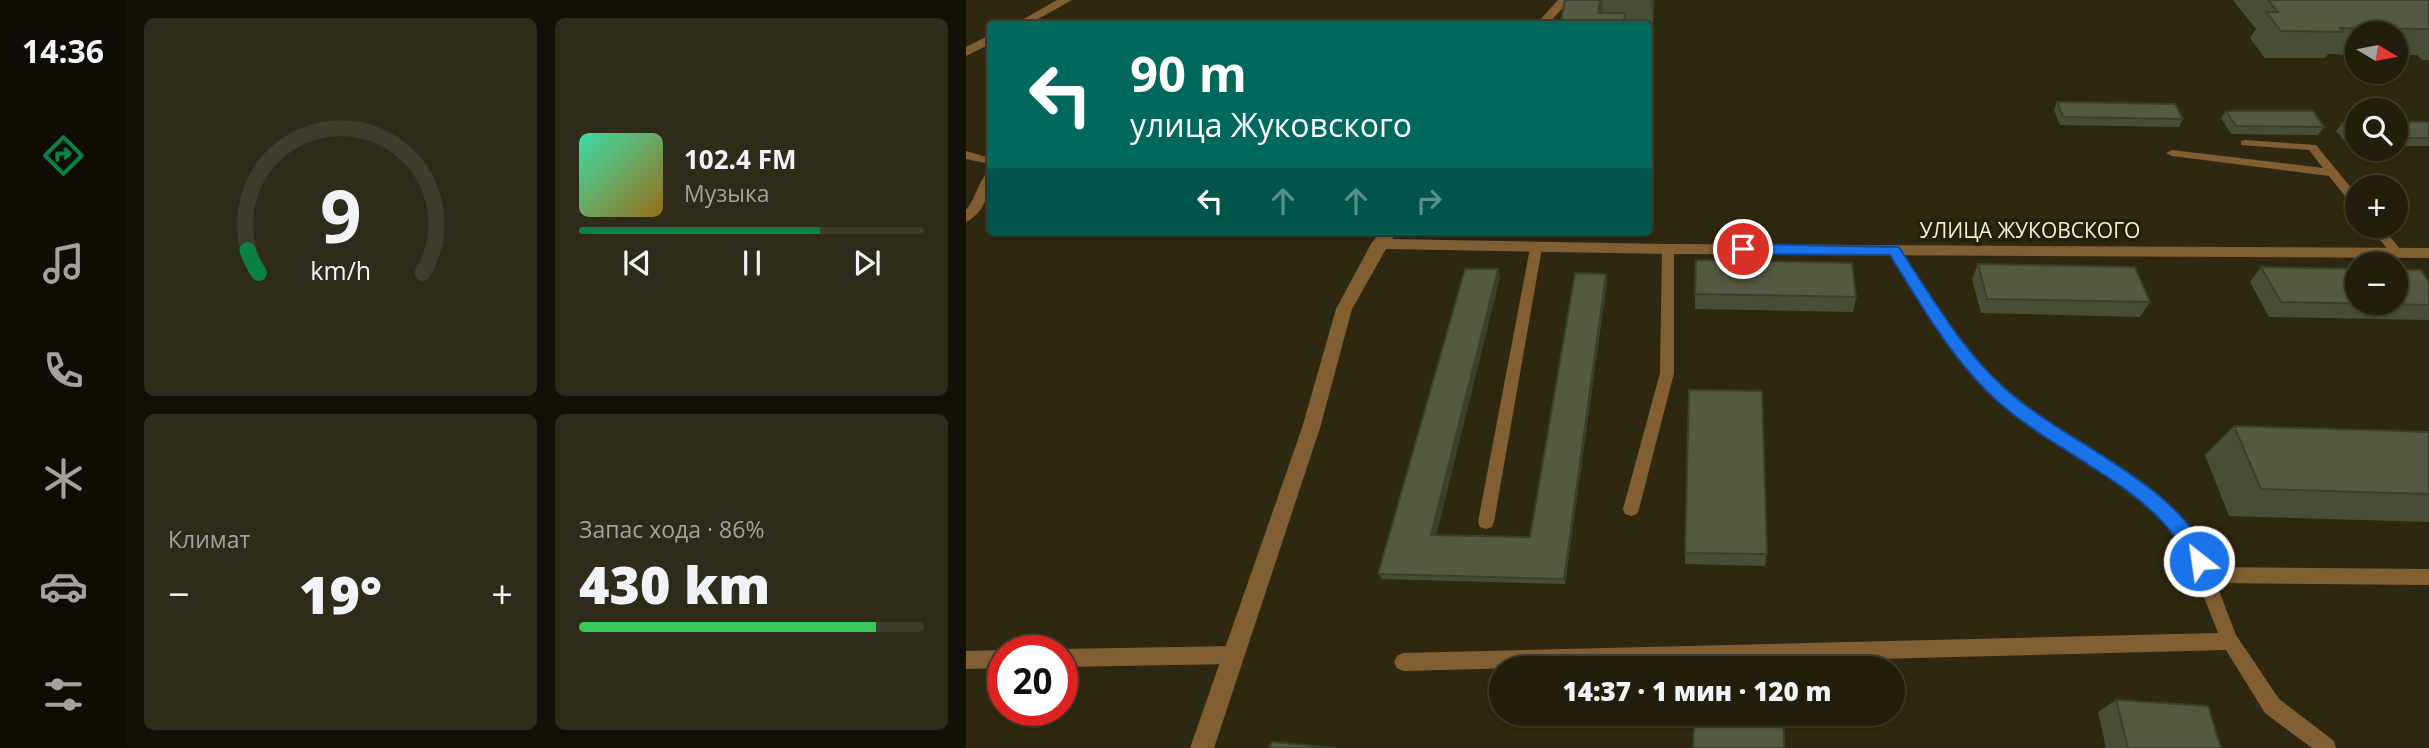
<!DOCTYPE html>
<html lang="ru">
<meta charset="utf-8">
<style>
:root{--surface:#231e0c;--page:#2f2b1a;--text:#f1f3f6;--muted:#a3a29d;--line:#403c2d;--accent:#0b8043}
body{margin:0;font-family:"Open Sans",sans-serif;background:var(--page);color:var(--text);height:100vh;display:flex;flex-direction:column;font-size:26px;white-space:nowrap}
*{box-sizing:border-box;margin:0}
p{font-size:23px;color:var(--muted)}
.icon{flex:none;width:38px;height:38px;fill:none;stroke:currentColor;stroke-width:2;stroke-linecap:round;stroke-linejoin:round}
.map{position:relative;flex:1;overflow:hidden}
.sheet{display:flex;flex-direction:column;gap:18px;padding:18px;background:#131007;width:840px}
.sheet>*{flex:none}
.banner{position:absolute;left:21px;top:21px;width:665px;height:214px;border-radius:7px;box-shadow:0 2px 5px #0004,0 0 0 2px var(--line);background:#00695c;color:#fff;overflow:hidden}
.needle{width:46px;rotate:100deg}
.tools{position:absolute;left:1379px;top:21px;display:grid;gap:14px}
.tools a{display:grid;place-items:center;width:63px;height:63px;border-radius:50%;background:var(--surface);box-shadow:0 2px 5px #0004,0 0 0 2px var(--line);font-size:35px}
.speed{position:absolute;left:21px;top:635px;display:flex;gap:14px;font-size:35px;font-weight:700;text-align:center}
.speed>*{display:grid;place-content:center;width:91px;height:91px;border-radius:50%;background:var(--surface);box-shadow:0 2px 5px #0004,0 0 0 2px var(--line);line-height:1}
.speed .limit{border:10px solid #d22;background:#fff;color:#111}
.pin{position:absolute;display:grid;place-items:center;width:60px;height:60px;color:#fff;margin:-30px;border:4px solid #fff;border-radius:50%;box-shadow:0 2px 7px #0007}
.me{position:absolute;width:77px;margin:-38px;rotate:330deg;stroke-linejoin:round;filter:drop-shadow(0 0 5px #0008)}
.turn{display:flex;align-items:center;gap:24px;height:147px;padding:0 28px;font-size:32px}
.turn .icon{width:91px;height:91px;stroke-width:2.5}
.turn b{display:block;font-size:49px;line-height:60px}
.lanes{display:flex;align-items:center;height:66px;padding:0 28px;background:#0003;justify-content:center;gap:35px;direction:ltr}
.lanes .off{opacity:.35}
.big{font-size:52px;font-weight:800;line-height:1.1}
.sheet .card{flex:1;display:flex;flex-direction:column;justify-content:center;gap:10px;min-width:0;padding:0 24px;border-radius:10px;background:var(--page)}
.sheet .dial{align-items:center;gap:0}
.dial svg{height:182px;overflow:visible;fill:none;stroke:var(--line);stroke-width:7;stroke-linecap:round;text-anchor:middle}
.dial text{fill:var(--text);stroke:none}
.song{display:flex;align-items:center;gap:21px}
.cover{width:84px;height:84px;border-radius:10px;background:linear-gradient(135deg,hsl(160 70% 55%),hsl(40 70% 35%))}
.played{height:7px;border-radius:4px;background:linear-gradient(90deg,var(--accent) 70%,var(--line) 70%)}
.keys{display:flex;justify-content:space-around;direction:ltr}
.heat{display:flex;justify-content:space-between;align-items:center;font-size:38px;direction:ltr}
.charge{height:10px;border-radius:5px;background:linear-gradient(90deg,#34c759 86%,var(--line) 0)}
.sheet .tiles{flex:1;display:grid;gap:18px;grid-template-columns:repeat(2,1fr)}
.trip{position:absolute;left:523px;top:656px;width:416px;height:70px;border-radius:35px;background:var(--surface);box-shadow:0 2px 5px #0004,0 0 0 2px var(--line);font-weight:800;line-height:70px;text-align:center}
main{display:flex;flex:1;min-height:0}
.dock{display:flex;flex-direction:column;width:126px;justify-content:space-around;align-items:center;background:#0e0c05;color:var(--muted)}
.dock .icon{width:49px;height:49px}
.dock .current{color:var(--accent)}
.dock b{font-size:32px;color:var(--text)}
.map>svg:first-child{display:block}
</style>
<main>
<nav class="dock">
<b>14:36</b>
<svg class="icon current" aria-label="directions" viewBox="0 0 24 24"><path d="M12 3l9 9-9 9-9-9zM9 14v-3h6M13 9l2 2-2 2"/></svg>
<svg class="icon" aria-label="music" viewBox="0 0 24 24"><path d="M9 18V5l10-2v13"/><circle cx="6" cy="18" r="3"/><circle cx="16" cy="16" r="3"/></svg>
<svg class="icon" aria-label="phone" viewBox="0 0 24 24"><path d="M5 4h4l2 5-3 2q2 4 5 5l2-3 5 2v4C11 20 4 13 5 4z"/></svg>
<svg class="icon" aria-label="climate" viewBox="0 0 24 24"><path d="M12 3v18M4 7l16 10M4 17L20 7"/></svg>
<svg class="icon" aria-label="car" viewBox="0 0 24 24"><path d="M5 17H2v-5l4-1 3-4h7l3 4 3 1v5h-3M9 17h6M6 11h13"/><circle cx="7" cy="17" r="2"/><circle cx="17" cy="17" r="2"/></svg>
<svg class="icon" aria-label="filters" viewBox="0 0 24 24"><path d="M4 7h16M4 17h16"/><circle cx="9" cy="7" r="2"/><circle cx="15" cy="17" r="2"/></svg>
</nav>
<section class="sheet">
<div class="tiles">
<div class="card dial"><svg viewBox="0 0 100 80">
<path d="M14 69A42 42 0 1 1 86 69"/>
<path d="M14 69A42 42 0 0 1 9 59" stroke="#0b8043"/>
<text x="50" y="56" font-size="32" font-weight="700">9</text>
<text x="50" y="72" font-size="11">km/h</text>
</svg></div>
<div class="card">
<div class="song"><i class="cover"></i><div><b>102.4 FM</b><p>Музыка</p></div></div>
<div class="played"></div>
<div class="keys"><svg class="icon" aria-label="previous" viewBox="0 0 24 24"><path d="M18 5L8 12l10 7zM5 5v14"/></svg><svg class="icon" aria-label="pause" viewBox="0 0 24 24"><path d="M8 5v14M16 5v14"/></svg><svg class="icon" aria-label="next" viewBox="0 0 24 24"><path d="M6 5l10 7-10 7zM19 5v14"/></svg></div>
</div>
<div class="card"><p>Климат</p>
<div class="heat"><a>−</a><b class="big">19°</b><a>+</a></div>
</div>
<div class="card"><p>Запас хода · 86%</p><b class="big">430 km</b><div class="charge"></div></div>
</div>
</section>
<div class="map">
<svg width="1463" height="748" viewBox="0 0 1463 748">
<rect width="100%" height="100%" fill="#2f2810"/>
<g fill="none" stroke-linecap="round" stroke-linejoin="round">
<!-- service -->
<path fill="#815f33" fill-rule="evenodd" d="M1279,140L1350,145L1391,195V207L1387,206L1363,176L1206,156L1200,153L1206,150L1357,168L1343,150L1275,145V141Z
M0,151L24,158V164L0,159Z
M24,171C26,189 18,214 0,222V210C10,199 12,179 24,171Z
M1403,226H1415L1435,250L1437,253L1435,256H1427Z
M570,244L576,248L528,522L526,527L520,529L514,527L512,522L564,248Z
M702,245L708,249V373L673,509L671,514L665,516L659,514L657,509L694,373L696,249Z
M928,246L932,247C963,295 993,345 1034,384C1094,442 1221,485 1244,567L1463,569V585L1250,583L1270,635L1313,699L1368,741L1370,748H1346L1299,713L1260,650L437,671L431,668L428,662L431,656L437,653L1252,633C1245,614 1237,596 1231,578C1228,570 1227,560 1223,552C1187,488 1094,456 1040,407C990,363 955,306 922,250Z
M267,646L273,649L276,655L273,661L267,664L96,667V651H91L96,649Z
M37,650L39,651H37V668L0,669V651Z"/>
<!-- minor -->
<path fill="#815f33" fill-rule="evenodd" d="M592,0H604L582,24H570Z
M415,231H431L426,239L702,244L1463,248V258L702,254L420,249L386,309L354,428L248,748H224L336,428L370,309L405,244Z"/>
<!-- tertiary -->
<path fill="#815f33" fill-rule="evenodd" d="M91,0H106L63,24H49Z
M20,37H24V44L0,56V47Z"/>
</g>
<!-- wall -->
<path fill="#484d38" d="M599,0H688L687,25L594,24Z
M1267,0H1463V60H1456L1451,55H1430V33H1391V55L1362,54L1359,58H1299L1284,38L1290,29Z
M1091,102L1217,119L1213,127L1094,125L1088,110Z
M1260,111L1358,127L1352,135L1265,134L1255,118Z
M1430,122H1463V146H1430Z
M1376,123H1391V146H1383L1370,131Z
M1012,264L1184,302L1174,317L1015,313L1006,279Z
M1295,267L1463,282V320L1303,317L1284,282Z
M640,274L641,281L599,584L416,579L412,574L534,277L470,535L564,537Z
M729,294L890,297L887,312L729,309Z
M1268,426L1463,432V522L1263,516L1239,455Z
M719,553L801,554L799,566L719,564Z
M1150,700L1255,748H1140L1132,712Z"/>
<!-- shaded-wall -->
<path fill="#3b3f2e" d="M634,0H636L638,22H634V24H633L632,13Z
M685,0H688L687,25Z
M532,269L534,277L469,541L465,535Z
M640,274L641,281L599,584L598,579Z"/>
<!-- building -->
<path fill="#545a41" stroke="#3b3f2e" stroke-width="2" d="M599,0H634L632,13H659L658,23L634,22V24H594Z
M1302,0H1463V29L1374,28L1377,32L1315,31L1300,12H1312Z
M1091,102L1209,104L1217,119L1097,117Z
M1260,111H1347L1358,127L1270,126Z
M1430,122H1463V138H1430Z
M1376,123H1391V138H1389Z
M730,260L886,263L890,297L729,294Z
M1012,264L1169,267L1184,302L1021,299Z
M1295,267L1391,269V303H1430V270H1455L1463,282V305L1315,302Z
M499,269H532L465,535L564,537L609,273L640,274L598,579L412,574Z
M723,390L796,391L801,554L719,553Z
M1268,426L1463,432V494L1295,489Z
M1150,700L1242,706L1255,748H1162Z
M729,714H818V748H727Z
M306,742L370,748H303Z"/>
<!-- route -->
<path fill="#1a73e8" stroke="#114b97" stroke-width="2" d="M777,244L933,247C968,301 1002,361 1054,401C1110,446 1220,491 1243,561L1240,567L1233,570L1227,567C1194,492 1103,460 1043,411C992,370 958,310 924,255L777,254L770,249Z"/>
<g text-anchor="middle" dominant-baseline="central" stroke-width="7" stroke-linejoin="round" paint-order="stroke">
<!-- street labels -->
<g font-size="21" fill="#efecdd" stroke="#251f06">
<text x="1064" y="230">УЛИЦА ЖУКОВСКОГО</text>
</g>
</g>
</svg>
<div class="tools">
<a><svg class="needle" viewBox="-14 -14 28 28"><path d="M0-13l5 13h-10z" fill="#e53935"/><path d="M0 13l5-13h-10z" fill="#a3a29d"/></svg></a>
<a><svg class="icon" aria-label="search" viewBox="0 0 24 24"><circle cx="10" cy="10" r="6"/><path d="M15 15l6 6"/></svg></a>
<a>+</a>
<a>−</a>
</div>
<div class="speed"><div class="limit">20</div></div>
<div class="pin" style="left:777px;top:249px;background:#d93025"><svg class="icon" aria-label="arrive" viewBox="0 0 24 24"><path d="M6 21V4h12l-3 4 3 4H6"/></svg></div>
<svg class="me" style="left:1233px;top:561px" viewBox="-20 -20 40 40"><circle r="17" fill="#1a73e8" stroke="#fff" stroke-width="3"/><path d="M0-11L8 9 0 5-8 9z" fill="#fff"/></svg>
<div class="trip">14:37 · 1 мин · 120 m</div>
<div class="banner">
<div class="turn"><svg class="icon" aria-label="left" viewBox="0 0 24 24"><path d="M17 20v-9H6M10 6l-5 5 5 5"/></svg><div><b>90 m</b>улица Жуковского</div></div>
<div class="lanes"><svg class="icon" aria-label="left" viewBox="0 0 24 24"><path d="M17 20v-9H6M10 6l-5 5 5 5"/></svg><svg class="icon off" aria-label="ahead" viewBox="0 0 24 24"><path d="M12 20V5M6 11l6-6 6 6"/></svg><svg class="icon off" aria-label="ahead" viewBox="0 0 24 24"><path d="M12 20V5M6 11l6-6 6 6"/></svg><svg class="icon off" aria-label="right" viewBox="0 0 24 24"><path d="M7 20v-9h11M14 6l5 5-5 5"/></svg></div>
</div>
</div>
</main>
